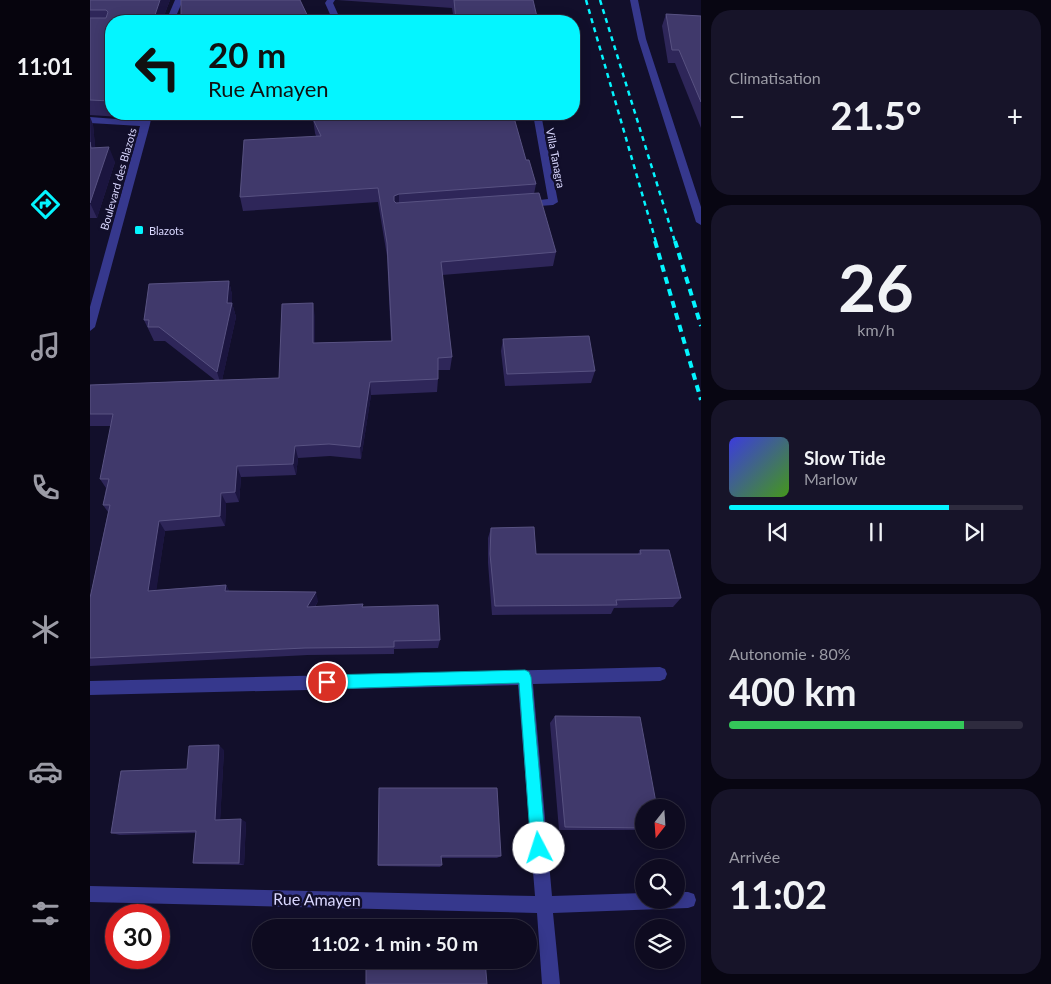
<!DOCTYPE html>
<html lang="fr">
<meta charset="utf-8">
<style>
:root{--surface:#0e0b20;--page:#171429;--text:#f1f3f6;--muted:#9b9ba5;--line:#2e2b3e;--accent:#04f5ff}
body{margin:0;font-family:Lato,sans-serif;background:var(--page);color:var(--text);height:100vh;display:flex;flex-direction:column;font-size:19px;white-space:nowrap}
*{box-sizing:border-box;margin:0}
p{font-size:16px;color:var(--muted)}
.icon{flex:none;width:28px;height:28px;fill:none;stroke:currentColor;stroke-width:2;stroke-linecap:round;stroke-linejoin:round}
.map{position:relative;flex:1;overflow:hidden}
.panel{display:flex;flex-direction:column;gap:10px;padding:10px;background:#080612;width:350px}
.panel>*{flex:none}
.banner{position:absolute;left:15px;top:15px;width:475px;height:105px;border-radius:20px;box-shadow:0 2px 12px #0003,0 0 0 1px var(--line);background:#04f5ff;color:#111;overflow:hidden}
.needle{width:32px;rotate:197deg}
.fabs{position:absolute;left:545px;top:799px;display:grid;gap:10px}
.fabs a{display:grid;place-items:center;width:50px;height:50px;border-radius:50%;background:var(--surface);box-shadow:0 2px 12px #0003,0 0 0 1px var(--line);font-size:25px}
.speed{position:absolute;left:15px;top:904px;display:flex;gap:10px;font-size:25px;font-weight:700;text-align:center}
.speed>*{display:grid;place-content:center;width:65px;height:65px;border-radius:50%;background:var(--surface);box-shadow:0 2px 12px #0003,0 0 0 1px var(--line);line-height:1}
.speed .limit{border:8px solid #d22;background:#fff;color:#111}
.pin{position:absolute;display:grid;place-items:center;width:42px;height:42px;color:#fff;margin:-21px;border:2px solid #fff;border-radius:50%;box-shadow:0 1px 5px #0007}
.me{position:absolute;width:55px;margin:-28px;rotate:355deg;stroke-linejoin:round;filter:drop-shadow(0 0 4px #0008)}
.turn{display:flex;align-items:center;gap:18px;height:105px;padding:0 20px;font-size:22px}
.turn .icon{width:65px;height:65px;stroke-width:2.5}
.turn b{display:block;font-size:35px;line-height:42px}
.big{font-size:38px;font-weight:700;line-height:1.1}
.panel .widget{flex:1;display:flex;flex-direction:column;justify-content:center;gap:8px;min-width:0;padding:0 18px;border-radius:20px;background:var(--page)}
.panel .dial{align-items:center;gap:0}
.dial b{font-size:65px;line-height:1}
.song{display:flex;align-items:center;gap:15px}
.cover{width:60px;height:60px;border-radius:8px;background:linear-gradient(135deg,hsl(240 70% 55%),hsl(100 70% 35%))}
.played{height:5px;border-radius:2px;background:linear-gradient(90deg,var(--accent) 75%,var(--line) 75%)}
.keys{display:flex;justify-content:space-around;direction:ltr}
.heat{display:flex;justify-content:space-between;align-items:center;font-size:28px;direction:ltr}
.charge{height:8px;border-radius:4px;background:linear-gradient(90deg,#34c759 80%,var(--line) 0)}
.trip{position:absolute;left:162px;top:919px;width:285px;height:50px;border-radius:25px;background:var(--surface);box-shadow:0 2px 12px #0003,0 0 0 1px var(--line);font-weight:700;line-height:50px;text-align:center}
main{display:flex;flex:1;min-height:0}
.tab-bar{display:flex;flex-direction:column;width:90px;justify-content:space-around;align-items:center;background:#06040d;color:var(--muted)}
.tab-bar .icon{width:35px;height:35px}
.tab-bar .on{color:var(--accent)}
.tab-bar b{font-size:22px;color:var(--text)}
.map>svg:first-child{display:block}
</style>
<main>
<nav class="tab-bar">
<b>11:01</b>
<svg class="icon on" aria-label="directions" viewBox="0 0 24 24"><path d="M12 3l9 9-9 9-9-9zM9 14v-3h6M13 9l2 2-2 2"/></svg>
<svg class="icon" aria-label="music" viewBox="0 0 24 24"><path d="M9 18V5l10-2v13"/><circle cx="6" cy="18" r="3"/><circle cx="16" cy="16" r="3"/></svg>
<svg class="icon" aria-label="phone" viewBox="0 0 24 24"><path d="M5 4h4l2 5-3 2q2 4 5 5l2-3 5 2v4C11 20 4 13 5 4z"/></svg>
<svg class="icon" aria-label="climate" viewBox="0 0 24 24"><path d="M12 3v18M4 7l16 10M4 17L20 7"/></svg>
<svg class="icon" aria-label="car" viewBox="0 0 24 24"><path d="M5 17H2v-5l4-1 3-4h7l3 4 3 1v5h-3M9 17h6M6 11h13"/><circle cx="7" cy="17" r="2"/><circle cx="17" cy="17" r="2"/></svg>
<svg class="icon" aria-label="filters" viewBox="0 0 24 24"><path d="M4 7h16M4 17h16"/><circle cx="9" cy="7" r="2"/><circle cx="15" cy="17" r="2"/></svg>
</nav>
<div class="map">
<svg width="611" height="984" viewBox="0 0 611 984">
<rect width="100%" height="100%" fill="#120f2b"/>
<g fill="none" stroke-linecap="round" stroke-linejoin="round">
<!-- street -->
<path fill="#36388d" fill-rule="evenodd" d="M85,0H93L84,21H76Z
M237,0H245L243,3L251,21H243L235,3Z
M540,0H548L556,39L611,207V225L606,222L548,39Z
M54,114H62L60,124L5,327L0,331V307L50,126L0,123V117L52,121Z
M443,114H451L468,202L463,205L436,207L433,206V202L458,199Z
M570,667L575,669L577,674L575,679L570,681L443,684L462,896L554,893V900H586V892H598L604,894L606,900L604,906L598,908L463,913L470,984H452L447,913L0,902V886L445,896L428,685L0,695V681Z"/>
<!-- rail-far1 -->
<path stroke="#04f5ff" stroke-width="2.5" stroke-dasharray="5 4.5" stroke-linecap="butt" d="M496,0L566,242
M510,0L585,242"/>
<!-- rail -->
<path stroke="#04f5ff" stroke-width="4" stroke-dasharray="7 5.5" stroke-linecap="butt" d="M565,241L611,400
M585,241L611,326"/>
</g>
<!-- wall -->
<path fill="#2e2659" d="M0,0H80L72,21H21V114H32L31,117L0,115Z
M247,0H443L448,21H364L362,8Z
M576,14L611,16V128L585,63H578L572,26Z
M0,117L3,125L5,147L25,162L7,218H0Z
M223,119H258L436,160L446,184L444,194L466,252L463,266L352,275L362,357L360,370H348V379L347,392L281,395L271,459L240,456L208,458L206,475L151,477L149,502L136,503L135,526L75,531L66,590L136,585L139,591L228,601L225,607H273L350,640L348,648L304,649V654L218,655L0,666V598L18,512L13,505L16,488L10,479L21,426H0V385L125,380L75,341H64L54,320L139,281L142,295V303L146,317L132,380L189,378L225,316V343L301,341L297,256L288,202L153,211L150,197L226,136L225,133Z
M413,339L505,371L501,383L415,386L411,351Z
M401,528L446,554H548L550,550L591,598L583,607L524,608L521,614L402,615L398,563V538Z
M465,716L554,808V830H469L460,723Z
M134,750L130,820L156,822L154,865L110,864L103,863L105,833L30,835L21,833L97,769Z
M407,788L411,856L407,858H351L352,865L350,867L288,866V865Z
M314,923V928L277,924H278Z"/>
<!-- shaded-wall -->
<path fill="#1b153f" d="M70,0H80L72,21H63Z
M0,117L3,125L7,163L1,148Z
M19,147L25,162L7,218L0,203Z
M309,194V208L304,210V196Z
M139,281L142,295V305V303L146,317L131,385L127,372L137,303Z
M223,303L225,316V356L223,343Z
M280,382L281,395L271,459L270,447Z
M205,446L208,458L206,475L203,464Z
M147,466L151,477L149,502L145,492Z
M131,493L136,503L135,526L130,516Z
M69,521L75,531L65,600L58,591Z
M136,585L141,594L135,591Z
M226,592L228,601L219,616L217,607Z
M129,745L134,750L130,823L125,820Z
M151,819L156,822L154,865L149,863Z"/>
<!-- building -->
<path fill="#40396b" stroke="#585282" d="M0,0H70L63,21H21V101L0,100V18H16L18,12L16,10H0Z
M91,0H210L220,21H91Z
M364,0H443L448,21H366Z
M576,14L611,16V102L589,50H582Z
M362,114H423L436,160H439L446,184L309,194L304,196V201L306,203L449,193L466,252L351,262L362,357L348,358V379L280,382L270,447L239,444L205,446L203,464L147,466L145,492L131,493L130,516L69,521L58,591L136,585L135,591L226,592L217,607L273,604L272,607L348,605L350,640L304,641V647L215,648L0,658V598L20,505H13L19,479H10L23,414H0V385L189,378L192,304L223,303V343L302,341L297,243L288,188L150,197L154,140L231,136L223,119L257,118L258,119Z
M0,142L1,148L19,147L0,203Z
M139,281L137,303H142L127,372L69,327H58L59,320H54L59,284Z
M499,336L505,371L417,374L413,339Z
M444,527L446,554H551L550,550H579L591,598L526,600L527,605L405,606L400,554L401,528Z
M465,716L550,717L567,808H554V828L475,827Z
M129,745L125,820L151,819L149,863H103L106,831L21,833L31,771L97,769L99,746Z
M289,788H407L411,856H351L352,865H288Z
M277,924H314V928H277Z
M276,960H395L397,984H276Z"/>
<!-- route -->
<path fill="#04f5ff" stroke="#039fa6" d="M435,670L439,672L441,677L456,848L454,853L449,855L443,853L441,848L429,683L237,689L232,687L231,682L232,677L237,675Z"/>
<!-- markers -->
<rect fill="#04f5ff" stroke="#120f2b" stroke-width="2" x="44" y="225" width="10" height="10" rx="2.5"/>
<g text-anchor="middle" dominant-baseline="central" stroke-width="5" stroke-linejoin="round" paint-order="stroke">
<!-- far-street labels -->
<g font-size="11" fill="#dad8ff" stroke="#120f2b">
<text transform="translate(466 158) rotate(79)">Villa Tanagra</text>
<text transform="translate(28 179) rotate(-74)">Boulevard des Blazots</text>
</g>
<!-- far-poi labels -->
<g font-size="11" fill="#dad8ff" stroke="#120f2b" text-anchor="start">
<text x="59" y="230">Blazots</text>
</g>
<!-- near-street labels -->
<g font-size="16" fill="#dad8ff" stroke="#120f2b">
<text transform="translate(227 899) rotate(1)">Rue Amayen</text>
</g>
</g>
</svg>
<div class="fabs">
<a><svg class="needle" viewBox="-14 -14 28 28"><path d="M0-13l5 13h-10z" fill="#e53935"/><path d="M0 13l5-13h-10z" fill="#9b9ba5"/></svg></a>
<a><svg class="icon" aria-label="search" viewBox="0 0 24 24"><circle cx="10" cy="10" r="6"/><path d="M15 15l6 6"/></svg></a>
<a><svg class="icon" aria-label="layers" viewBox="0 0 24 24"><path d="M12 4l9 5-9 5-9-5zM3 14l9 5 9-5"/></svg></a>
</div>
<div class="speed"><div class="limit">30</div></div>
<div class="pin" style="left:237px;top:682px;background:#d93025"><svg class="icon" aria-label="arrive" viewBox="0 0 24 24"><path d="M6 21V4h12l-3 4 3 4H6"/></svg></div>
<svg class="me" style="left:449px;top:848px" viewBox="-20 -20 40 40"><circle r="19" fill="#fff"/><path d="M0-13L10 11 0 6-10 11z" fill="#04f5ff"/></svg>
<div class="trip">11:02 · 1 min · 50 m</div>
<div class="banner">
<div class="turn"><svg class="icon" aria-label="left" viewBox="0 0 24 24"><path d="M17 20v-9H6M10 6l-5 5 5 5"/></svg><div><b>20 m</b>Rue Amayen</div></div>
</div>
</div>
<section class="panel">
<div class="widget"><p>Climatisation</p>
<div class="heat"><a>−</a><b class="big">21.5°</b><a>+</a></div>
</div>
<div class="widget dial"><b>26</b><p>km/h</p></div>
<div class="widget">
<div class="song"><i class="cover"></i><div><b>Slow Tide</b><p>Marlow</p></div></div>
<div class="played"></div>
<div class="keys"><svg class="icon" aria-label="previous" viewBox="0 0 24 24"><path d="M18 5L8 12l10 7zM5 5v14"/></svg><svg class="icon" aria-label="pause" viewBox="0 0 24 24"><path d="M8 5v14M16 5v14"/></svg><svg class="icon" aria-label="next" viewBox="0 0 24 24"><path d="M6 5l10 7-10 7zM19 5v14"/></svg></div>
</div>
<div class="widget"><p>Autonomie · 80%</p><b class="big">400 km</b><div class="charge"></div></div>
<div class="widget"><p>Arrivée</p><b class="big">11:02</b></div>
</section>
</main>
